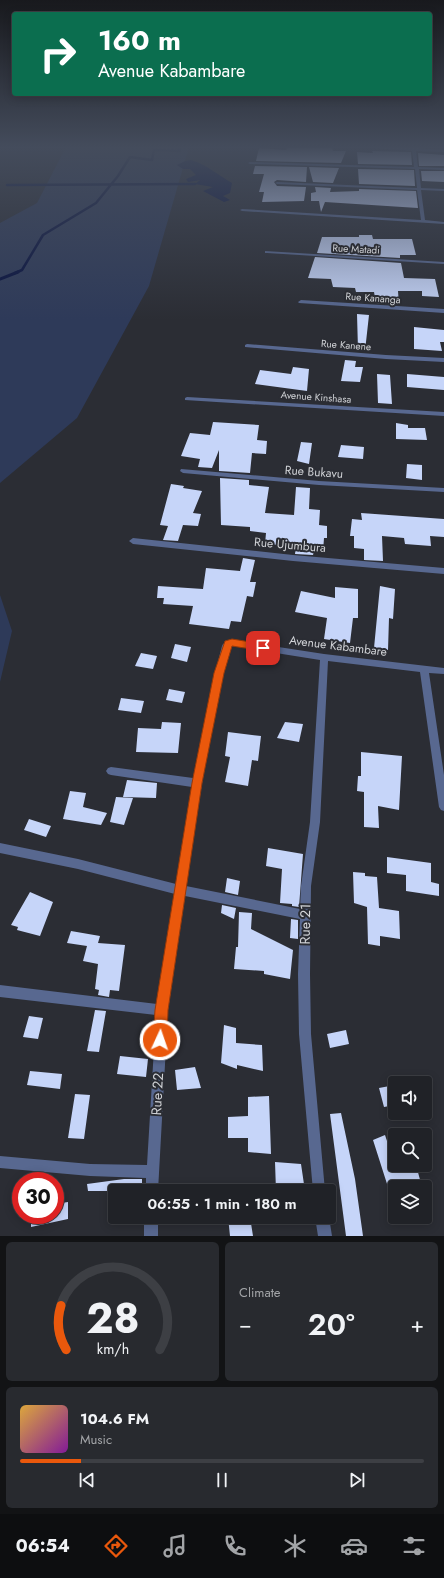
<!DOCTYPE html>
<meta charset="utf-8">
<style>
:root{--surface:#202227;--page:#282a2f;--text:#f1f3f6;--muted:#a2a4a7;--line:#3d3f44;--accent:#ea580c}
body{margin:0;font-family:Jost,sans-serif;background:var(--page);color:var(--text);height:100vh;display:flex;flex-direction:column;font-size:15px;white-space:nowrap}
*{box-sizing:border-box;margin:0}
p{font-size:13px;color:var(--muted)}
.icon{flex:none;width:22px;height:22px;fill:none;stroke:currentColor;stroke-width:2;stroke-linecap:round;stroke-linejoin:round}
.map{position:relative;height:1236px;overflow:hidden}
.side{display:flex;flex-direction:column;gap:6px;padding:6px;background:#121315;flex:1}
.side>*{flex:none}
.hud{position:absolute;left:12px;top:12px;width:420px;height:84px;border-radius:4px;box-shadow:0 2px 10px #0003,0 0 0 1px var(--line);background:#0b6e4f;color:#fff;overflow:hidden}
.controls{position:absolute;left:388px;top:1076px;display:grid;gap:8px}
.controls a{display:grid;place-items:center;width:44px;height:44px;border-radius:4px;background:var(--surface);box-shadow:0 2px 10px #0003,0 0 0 1px var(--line);font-size:20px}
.speed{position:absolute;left:12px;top:1172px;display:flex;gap:8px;font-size:20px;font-weight:700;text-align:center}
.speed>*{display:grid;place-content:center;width:52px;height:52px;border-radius:50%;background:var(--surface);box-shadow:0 2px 10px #0003,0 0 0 1px var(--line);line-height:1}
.speed .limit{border:6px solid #d22;background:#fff;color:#111}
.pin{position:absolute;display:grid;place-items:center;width:34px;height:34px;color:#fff;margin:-17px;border-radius:8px;box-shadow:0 2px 6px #0006}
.me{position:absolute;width:44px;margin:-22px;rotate:3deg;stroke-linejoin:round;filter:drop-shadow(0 0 3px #0008)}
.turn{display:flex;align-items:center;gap:14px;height:84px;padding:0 20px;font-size:18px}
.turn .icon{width:52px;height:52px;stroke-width:2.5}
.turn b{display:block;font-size:28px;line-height:34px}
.big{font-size:30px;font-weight:600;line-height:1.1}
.side .card{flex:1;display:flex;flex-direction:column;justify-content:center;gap:6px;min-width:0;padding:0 14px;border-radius:6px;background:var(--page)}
.side .dial{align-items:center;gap:0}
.dial svg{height:104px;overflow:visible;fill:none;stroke:var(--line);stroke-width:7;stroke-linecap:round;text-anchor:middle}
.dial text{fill:var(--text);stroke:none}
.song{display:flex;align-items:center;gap:12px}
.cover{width:48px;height:48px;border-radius:6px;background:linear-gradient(135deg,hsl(40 70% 55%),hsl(290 70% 35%))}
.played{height:4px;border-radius:2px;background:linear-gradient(90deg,var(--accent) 15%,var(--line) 15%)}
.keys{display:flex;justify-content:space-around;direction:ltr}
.heat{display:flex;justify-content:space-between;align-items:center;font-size:22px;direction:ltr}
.side .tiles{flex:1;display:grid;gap:6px;grid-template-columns:1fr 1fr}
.card:last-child{grid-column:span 2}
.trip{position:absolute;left:108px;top:1184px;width:228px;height:40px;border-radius:4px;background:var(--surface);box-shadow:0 2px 10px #0003,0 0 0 1px var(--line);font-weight:600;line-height:40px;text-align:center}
.menu{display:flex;height:64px;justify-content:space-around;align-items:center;background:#0d0e10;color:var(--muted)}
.menu .icon{width:28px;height:28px}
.menu .selected{color:var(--accent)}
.menu b{font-size:18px;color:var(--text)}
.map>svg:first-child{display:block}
</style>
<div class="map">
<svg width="444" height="1236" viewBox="0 0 444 1236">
<rect width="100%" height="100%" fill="#2b2d34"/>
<!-- green -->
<path fill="#2e3a59" d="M66,147H189L149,286L77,418L0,483V223L37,203Z
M0,595L12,631L0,682Z"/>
<!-- water -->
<path fill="#07113f" d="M191,160C207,165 218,175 232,183L230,193L223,196L230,200L224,202L203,191L213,187L195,184L200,180L188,182L186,179L196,175L190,169H183L177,165L185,161Z"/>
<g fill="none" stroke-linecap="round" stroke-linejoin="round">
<!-- stream-far1 -->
<path stroke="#07113f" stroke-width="2.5" d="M7,185L195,184
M15,273L22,270L43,235L96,203L118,176L130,157L152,160L154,150L180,151L178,147"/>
<!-- stream -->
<path stroke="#07113f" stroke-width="3" d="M0,279L18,272"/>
</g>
<!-- building -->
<path fill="#c6d5f9" d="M259,148L286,150L287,148H332L333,151H346L341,163L256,161Z
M372,151L411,152L412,165L358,164L357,152L373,153Z
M418,153L444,155V166H419Z
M255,166L307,167L306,182L277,180L274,182L277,186L306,187L304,201L262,202L264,192H259L264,174H253Z
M309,167L339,168L333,183L313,182Z
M358,169L414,170L415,186L359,184Z
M421,171H444V182L422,181Z
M315,187L331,188L330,192L359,191V189L416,191L418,208L325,202L321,212L319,201H311V193L316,192Z
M359,235H372L373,239H412L416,255H400V258L317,253L322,237H359Z
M315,257L401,263L404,278L435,279L439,297L422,296V291H398L399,305L376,303L374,292H356L355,288L333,287L331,279L308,278Z
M357,314L369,315L365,351L358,350Z
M414,327L444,330V342H440L442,351L414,349Z
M345,360L356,361L355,367H363L360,382L341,381Z
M293,367L309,369L307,391L255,384L260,370L291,374Z
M377,374L390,375L392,404L378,403Z
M407,374L444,377V390L407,387Z
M213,422L259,425L257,440L267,441L266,454L252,453L250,473L219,471V450L212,468L198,467L200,459L181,456L190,433L210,435Z
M396,423L408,425V428H425L427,440L396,439Z
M301,442L312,443L309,464L297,461Z
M341,445L364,447L363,459L338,457Z
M407,464L422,465V480L406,478Z
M220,478L249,480V485L269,487L265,513L294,515L296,487L310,488L309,509L320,510L319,525L327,526V538H324L323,552L314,551L313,555L295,554L296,546L265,544L266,533L250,531V527L221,525Z
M171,484L184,486L183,488L202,491L193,513L201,514L198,526L183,525L178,541L163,540L168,526L160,525Z
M361,513L444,519V537L430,536L431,546L405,544L404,538L382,536L383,561L364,560V549L354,548V536H350L352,519L362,520Z
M243,558L255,560L250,582H256L253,597L247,596L241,622L231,621L229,629L189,624L193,606L163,604L164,598H157L158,586L203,589L206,568L240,571Z
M380,586L395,589L393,619L389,618L388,650L374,648Z
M335,587L358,589V618H353L350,643L324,639L327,618L295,612L301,591L335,598Z
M175,644L191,647L187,662L171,658Z
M141,653L157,656L153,669L135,666Z
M169,689L185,692L182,703L166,700Z
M121,698L144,701L141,713L118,710Z
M162,722L181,723L178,753L136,752L138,728L161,729Z
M285,722L303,724L299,742L277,738Z
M228,732L261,736L258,761L252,760L248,786L225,782L230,757L225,756Z
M361,752L402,756L399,810L378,806L379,828L364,827V792L357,791L358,776H361Z
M127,780L157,783L156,798L123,797Z
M70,791L86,793L83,807L107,813L101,825L63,819Z
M116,797L133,798L124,825L110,822Z
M29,819L51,826L46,837L24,830Z
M268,848L303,854L299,907L292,906V904L280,903L282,869L266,866Z
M387,857L431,863V882L439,884V896L406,891V875L387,873Z
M353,872L365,873V876L377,877L379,908L399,911L400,939L380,936V946L368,944L367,907L354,903Z
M227,878L240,881L238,895L225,892Z
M30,892L53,902L40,936L17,930L18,927L11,925Z
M222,905L236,908L234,919L221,913Z
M239,912L252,913L251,929L293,950L290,979L264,974V971L234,969L236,947H238Z
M291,919L298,920V939L290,938Z
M71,931L100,936L98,943L125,945L119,991L110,990L109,997L98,995L99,990L95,989L98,964L83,961L87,946L67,943Z
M95,1010L106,1011L99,1052L87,1051Z
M29,1016L43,1018L38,1039L23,1037Z
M224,1025L236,1028V1043L262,1045L263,1071L237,1065V1069L221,1063Z
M346,1030L349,1044L330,1048L327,1034Z
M120,1056L148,1059L146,1077L117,1074Z
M195,1067L201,1088L177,1090L175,1070Z
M30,1071L62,1074L60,1089L27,1085Z
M395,1085V1105L384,1107L379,1088Z
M75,1094L90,1095L84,1139L68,1138Z
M269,1096L271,1154L248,1152V1138H228V1117L248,1116V1097Z
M341,1113L355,1179L363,1236H346L330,1114Z
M385,1135L395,1165H416L422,1187H388L373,1140Z
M275,1162L301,1164L305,1191H276Z
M124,1179H142V1191H88L87,1184Z
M68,1202V1219L31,1227V1215H55V1204Z
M228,1217H250L253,1236H230Z"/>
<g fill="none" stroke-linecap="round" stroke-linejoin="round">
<!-- street -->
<path fill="#586890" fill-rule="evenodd" d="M362,147L412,148V147H416V148L444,150V152L416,151L418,167L444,168V170L419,169L421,188L444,189V191L421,190L425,220L444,222V224L242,211L240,210L242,209L421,220L417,190L277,184L275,183L277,182L417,188L415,169L250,164L248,163L250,162L414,167L412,151Z
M265,251L444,262V264L267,253H265Z
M301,300L444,309V313L299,303L298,302Z
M247,344L386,355L444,358V362L386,359L245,347V345Z
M187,397L444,412V416L185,400V398Z
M181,469L319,481L444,488V492L319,485L183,473L180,471Z
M133,538L293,555L444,568V574L293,561L133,544L129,541Z
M232,640L324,654L444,668V674L429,673L444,775V811L441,810L439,807L420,672L328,661L320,822L311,886L310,974L311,1034L325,1191H313L299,1034L298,974L300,919L185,896L168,1010L158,1191H146V1178L90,1176L0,1168V1156L90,1164L147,1165L156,1015L0,997V985L157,1004L175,894L78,869L0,853V843L78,859L176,884L192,787L111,775L108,774L106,771L108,768L111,767L193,778L215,673L222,646L223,644ZM233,646L320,660L310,822L301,886L300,909L186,886C198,806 210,726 230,648Z
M144,1217H158V1236H144Z
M315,1217H329L332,1236H318Z"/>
</g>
<!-- sky -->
<linearGradient id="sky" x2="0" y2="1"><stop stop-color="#18191d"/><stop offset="0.46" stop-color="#444c5c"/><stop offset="1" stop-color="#444c5c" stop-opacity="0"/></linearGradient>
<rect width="444" height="320" fill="url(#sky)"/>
<!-- route -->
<path fill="#ea580c" stroke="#983908" d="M232,639L263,644L268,648L263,651L232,646L224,673L202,783L168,1010L167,1040L165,1044L160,1046L155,1044L153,1040L155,1010L192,783L214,673L225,641Z"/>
<g text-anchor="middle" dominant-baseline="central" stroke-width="4" stroke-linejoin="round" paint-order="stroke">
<!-- far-street labels -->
<g font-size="10" fill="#d1d3d7" stroke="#2b2d34">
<text transform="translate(356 249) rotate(3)">Rue Matadi</text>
<text transform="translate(373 298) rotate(4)">Rue Kananga</text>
<text transform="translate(346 345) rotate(4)">Rue Kanene</text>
<text transform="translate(316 397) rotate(4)">Avenue Kinshasa</text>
</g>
<!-- street labels -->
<g font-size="12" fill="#d1d3d7" stroke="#2b2d34">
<text transform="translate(314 472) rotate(4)">Rue Bukavu</text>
<text transform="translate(290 545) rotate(5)">Rue Ujumbura</text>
<text transform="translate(338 646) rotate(7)">Avenue Kabambare</text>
</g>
<!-- near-street labels -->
<g font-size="14" fill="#d1d3d7" stroke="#2b2d34">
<text transform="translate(305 924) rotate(-89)">Rue 21</text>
<text transform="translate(157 1094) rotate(-87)">Rue 22</text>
</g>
</g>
</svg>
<div class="controls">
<a><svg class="icon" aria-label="sound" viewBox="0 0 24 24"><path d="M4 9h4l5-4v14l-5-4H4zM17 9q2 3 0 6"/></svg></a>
<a><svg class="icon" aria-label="search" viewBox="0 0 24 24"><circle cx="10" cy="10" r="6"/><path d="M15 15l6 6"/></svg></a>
<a><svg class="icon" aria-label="layers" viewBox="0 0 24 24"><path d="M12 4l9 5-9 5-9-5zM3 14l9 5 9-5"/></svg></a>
</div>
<div class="speed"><div class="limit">30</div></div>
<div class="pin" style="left:263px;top:648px;background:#d93025"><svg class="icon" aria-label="arrive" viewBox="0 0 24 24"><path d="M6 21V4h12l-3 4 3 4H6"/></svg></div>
<svg class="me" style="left:160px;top:1040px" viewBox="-20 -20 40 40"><circle r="17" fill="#ea580c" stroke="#fff" stroke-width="3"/><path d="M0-11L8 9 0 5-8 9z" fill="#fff"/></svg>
<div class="trip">06:55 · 1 min · 180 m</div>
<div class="hud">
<div class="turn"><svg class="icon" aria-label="right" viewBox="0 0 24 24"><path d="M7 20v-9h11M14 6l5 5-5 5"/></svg><div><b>160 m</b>Avenue Kabambare</div></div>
</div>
</div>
<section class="side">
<div class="tiles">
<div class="card dial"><svg viewBox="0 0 100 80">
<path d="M14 69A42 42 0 1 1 86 69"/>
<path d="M14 69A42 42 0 0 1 10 35" stroke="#ea580c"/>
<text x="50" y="56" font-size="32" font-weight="700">28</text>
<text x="50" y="72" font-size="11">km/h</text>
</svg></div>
<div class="card"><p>Climate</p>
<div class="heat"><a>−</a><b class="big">20°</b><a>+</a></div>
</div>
<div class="card">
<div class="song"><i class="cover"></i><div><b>104.6 FM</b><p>Music</p></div></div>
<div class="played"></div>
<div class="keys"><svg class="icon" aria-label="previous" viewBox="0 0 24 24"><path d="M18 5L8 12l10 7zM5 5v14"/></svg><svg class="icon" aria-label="pause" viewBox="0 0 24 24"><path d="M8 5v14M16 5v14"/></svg><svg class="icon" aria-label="next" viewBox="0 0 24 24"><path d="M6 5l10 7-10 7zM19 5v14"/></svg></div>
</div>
</div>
</section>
<nav class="menu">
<b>06:54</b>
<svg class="icon selected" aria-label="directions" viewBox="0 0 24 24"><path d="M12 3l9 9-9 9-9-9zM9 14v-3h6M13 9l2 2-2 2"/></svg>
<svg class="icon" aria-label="music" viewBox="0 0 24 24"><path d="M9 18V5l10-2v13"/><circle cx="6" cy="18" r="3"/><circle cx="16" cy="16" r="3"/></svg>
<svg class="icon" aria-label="phone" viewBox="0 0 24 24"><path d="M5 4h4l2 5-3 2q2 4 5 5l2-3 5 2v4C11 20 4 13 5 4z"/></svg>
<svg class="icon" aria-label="climate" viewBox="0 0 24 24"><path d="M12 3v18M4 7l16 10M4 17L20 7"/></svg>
<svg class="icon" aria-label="car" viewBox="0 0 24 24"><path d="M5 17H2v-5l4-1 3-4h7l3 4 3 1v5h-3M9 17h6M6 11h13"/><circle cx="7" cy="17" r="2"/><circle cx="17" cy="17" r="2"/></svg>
<svg class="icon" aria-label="filters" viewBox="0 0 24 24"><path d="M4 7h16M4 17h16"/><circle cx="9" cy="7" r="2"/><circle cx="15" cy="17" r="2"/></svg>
</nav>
